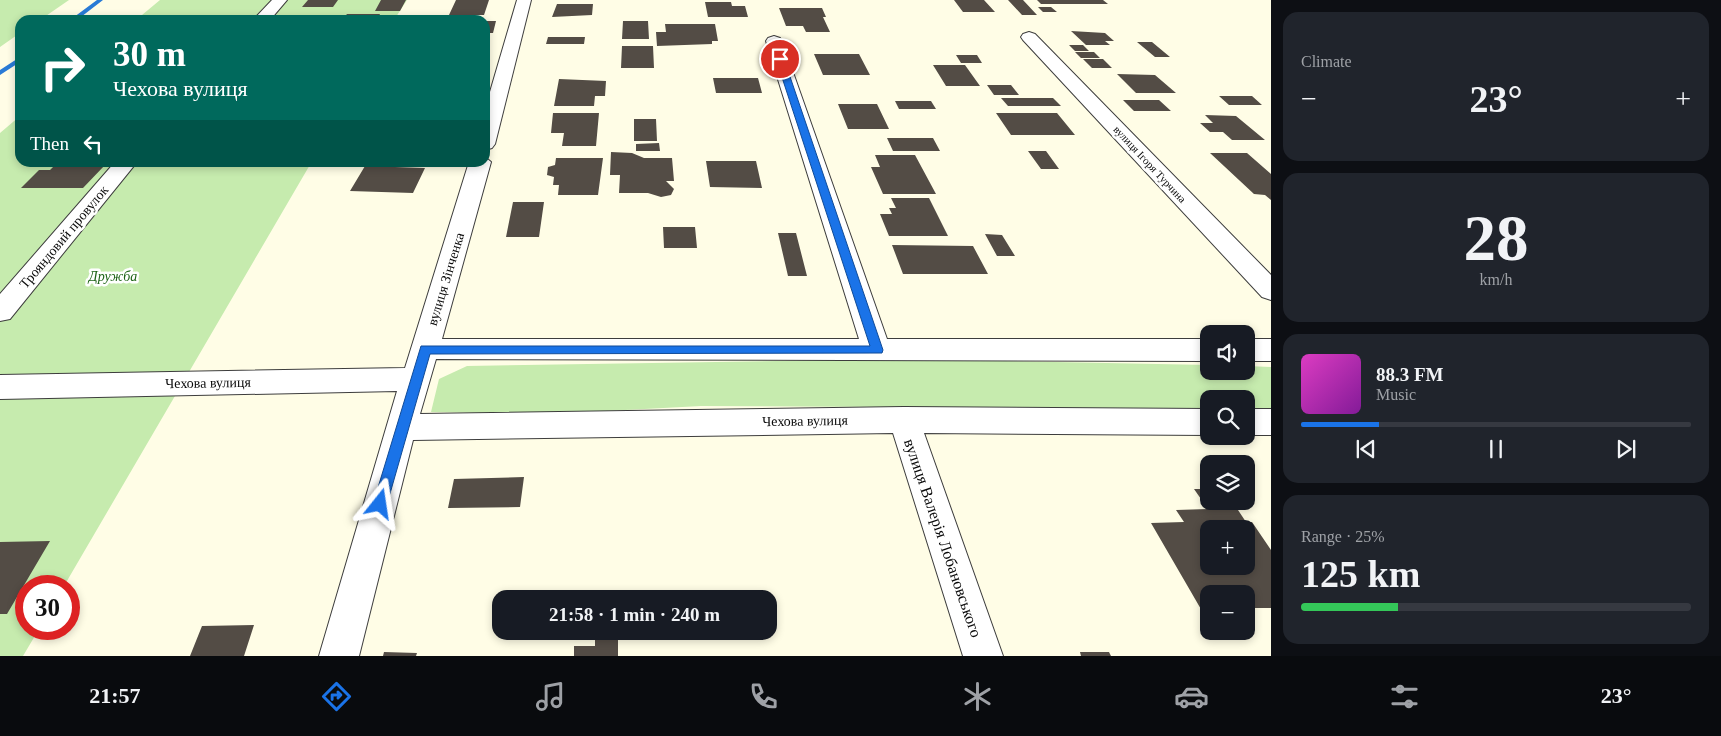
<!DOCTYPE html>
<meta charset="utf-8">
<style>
:root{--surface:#171b24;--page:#20242c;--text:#f1f3f6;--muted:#9ea1a6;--line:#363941;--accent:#1a73e8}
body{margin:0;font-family:Georgia,serif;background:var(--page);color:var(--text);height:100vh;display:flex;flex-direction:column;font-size:19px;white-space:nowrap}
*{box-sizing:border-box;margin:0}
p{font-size:16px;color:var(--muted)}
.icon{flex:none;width:28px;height:28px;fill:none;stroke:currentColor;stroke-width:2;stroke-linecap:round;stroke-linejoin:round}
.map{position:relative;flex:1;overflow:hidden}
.details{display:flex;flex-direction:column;gap:12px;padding:12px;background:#0d0f14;width:450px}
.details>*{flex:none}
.banner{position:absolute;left:15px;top:15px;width:475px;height:152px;border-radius:15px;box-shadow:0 2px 8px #0003;background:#00695c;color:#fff;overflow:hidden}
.fabs{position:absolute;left:1200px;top:325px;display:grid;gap:10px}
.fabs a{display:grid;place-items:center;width:55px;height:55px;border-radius:10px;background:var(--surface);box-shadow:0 2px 8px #0003;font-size:25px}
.speed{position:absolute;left:15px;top:575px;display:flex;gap:10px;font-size:25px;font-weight:700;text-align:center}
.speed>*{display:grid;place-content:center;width:65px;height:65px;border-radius:50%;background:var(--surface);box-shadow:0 2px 8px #0003;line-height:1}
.speed .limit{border:8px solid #d22;background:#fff;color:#111}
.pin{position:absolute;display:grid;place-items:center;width:42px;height:42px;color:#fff;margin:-21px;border:2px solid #fff;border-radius:50%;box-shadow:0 1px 5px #0007}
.me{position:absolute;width:55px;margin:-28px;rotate:15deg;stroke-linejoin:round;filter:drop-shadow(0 0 4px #0008)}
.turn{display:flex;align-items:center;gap:18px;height:105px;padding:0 15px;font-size:22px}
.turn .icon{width:65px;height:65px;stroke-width:2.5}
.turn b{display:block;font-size:35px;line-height:42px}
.then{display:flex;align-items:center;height:48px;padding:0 15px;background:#0003;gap:10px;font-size:19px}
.big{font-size:38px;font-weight:600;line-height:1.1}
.details .widget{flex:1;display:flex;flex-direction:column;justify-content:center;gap:8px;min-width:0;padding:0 18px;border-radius:15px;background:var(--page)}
.details .dial{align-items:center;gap:0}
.dial b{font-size:65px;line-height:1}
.song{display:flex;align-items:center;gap:15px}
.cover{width:60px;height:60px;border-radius:8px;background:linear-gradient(135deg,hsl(310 70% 55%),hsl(290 70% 35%))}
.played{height:5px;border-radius:2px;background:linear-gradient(90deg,var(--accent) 20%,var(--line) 20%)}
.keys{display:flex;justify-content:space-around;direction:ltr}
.heat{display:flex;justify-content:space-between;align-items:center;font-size:28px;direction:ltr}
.charge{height:8px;border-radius:4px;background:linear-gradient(90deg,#34c759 25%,var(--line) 0)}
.trip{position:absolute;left:492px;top:590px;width:285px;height:50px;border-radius:15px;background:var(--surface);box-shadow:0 2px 8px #0003;font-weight:600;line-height:50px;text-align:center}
.tabs{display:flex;height:80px;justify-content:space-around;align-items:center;background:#090b0e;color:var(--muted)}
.tabs .icon{width:35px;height:35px}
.tabs .on{color:var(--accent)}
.tabs b{font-size:22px;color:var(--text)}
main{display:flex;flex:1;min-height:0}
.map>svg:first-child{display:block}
</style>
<main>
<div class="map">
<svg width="1271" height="656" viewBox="0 0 1271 656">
<rect width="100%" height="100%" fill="#fffde6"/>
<!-- green -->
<path fill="#c6ebae" d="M0,0H69L40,20H20V33L0,47Z
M160,0H407L394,20H136Z
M20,116V162L311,163L64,586H26V629H39L23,656H0V133Z
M894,359L1209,365V371H1246V366L1271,367V409H1246V399H1209V409L701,406L550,414L431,412L439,379L467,366Z"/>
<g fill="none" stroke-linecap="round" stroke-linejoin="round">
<!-- stream -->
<path fill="#297bd6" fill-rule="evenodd" d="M97,0H103L77,20H70Z
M20,57V62L0,75V70Z"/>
</g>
<!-- building -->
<path fill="#534c45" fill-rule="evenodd" d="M308,0H338L333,7H302Z
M381,0H406L400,11H375Z
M456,0H489L484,15H449Z
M954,0H984L995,12H963Z
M1008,0H1023L1037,15H1022Z
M1037,0H1103L1108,4H1041Z
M705,2H731L732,6H745L748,17H708Z
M557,4H593L592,15L552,17Z
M1038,7H1051L1057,12H1043Z
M779,8H822L826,17H823L830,32H806L803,26H786Z
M347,14H380L377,20H342Z
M210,17H240L237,20H206Z
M485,21H496L493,33H485Z
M623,21H648L649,39H622Z
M665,24H715L718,41H712V44L657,46L656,32H666Z
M1071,31L1105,33L1114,41H1105L1110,45H1086Z
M548,37H585L584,44H546Z
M1137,42H1152L1170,57H1155Z
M1069,45H1083L1089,51H1075Z
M622,46H653L654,68H621Z
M1075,52H1094L1100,58H1081Z
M814,54H859L870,75H823Z
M956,55H977L982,63H961Z
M1083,59H1103L1112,68H1092Z
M933,65H965L980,86H946Z
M1117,74L1155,75L1176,93H1136Z
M713,78H758L762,93H716Z
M559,79L606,81L605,96H595L594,106H554Z
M987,85H1011L1019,95H994Z
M1219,96H1252L1262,105H1229Z
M1001,98H1053L1061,106H1008Z
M1123,100H1159L1171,111H1134Z
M895,101H931L936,109H899Z
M838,104H877L889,129H848Z
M553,113H599L596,146H562L564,133H551Z
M996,113H1057L1075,135H1011Z
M1205,115L1236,116L1265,140H1232L1223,132H1210L1200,123H1213Z
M634,119H656L657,141H634Z
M887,138H933L940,151H893Z
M659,143L660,151H636V144Z
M1028,151H1046L1059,169H1041Z
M611,152L632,153L644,158H672L674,181H666L674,189L671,195L661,197L648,193H619L620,175H610Z
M1210,153H1247L1271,174V200L1265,195L1254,194Z
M875,155H915L936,194H883L871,167H880Z
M556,158H603L598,195H558L559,185H553L554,177L547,175L548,167L555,165Z
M706,161H756L762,188L710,187Z
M55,165H105L83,188H21L39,170H50Z
M365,166L425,168L413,193L350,191Z
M891,198H929L948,236H889L880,214H892L889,208H896Z
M513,202H544L539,237H506Z
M663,227H695L697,248H664Z
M778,233H796L807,276H788Z
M985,234L1002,235L1015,256H997Z
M892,245L973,246L988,274H903Z
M524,477L520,507L448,508L454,479Z
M1194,489H1209V501H1232L1246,522H1252L1271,550V608H1246V594H1209V623L1151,523L1184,522L1176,510L1208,509ZM1209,529H1246V566H1209Z
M50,541L7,614H0V542Z
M254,625L244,656H190L202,626Z
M595,631H618V656H574V646H595Z
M384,652L417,653L416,656H383Z
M1080,652H1109L1111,656H1081Z"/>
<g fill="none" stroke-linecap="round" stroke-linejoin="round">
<defs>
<path id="minor" d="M272,0H287L270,20H253Z
M517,0H531L495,144L492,148L485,150V109Z
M1029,32L1035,34L1271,275V300L1262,297L1023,40L1021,37L1023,34Z
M774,36L780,38L782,41L887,339H1209V361L436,359L420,414L904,407L1209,409V435L924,433L1003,656H963L893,433L413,440L359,656H319L397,391L0,399V375L405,368L469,162H485V157L491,162L442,339H859L766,41L768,38Z
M115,162H137L10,319L0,321V294Z
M1246,339H1271V361H1246Z
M1246,409H1271V435H1246Z"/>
</defs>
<!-- minor casing -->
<use href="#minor" stroke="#3d3d3d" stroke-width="2"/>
<!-- minor -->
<use href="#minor" fill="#fff" fill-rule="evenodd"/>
</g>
<!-- route -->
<path fill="#1a73e8" stroke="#114b97" d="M780,57L784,59L883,350L882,353L430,354L387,504L385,508L380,510L375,508L373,504L421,346H870L776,59Z"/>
<g text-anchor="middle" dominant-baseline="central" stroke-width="5" stroke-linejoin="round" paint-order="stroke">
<!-- far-street labels -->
<g font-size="11" fill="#0a0a0a" stroke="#fff">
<text transform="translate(1150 164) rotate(47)">вулиця Ігоря Турчина</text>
</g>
<!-- street labels -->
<g font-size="14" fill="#0a0a0a" stroke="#fff">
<text transform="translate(64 237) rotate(-50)">Трояндовий провулок</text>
<text transform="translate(446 279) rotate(-73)">вулиця Зінченка</text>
<text transform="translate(208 383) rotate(-1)">Чехова вулиця</text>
<text transform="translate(805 421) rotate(-1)">Чехова вулиця</text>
</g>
<!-- park labels -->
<g font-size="14" font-style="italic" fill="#1e6417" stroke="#fff">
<text x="113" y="276">Дружба</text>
</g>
<!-- near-street labels -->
<g font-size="16" fill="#0a0a0a" stroke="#fff">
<text transform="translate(943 538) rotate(71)">вулиця Валерія Лобановського</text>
</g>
</g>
</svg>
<div class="fabs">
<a><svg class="icon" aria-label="sound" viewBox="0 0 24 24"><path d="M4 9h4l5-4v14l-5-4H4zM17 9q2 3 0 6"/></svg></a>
<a><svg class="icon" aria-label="search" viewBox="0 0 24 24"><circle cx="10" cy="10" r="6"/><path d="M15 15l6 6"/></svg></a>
<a><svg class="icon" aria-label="layers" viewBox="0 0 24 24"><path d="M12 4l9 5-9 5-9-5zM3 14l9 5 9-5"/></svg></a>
<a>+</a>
<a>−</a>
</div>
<div class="speed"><div class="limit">30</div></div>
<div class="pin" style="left:780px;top:59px;background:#d93025"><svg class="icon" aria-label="arrive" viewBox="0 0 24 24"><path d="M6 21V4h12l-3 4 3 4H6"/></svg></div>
<svg class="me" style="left:380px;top:504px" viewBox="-20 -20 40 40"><path d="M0-17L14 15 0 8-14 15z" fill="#1a73e8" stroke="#fff" stroke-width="4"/></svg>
<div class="trip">21:58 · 1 min · 240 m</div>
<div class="banner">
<div class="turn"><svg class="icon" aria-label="right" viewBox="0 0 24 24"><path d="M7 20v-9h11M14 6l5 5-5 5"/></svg><div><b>30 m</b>Чехова вулиця</div></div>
<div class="then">Then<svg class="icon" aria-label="left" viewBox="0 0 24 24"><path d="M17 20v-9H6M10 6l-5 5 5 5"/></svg></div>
</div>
</div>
<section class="details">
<div class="widget"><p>Climate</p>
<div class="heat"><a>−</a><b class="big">23°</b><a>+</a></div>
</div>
<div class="widget dial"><b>28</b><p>km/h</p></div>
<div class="widget">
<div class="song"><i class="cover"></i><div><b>88.3 FM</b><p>Music</p></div></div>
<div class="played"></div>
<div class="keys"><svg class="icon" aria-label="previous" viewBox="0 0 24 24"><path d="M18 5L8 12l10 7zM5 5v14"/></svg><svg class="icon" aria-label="pause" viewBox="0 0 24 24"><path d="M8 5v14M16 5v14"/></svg><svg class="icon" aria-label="next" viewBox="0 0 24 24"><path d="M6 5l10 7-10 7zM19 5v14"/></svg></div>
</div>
<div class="widget"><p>Range · 25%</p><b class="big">125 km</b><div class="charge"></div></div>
</section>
</main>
<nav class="tabs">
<b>21:57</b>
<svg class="icon on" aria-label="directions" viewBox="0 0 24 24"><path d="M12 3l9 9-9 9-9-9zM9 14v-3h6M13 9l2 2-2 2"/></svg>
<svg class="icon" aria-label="music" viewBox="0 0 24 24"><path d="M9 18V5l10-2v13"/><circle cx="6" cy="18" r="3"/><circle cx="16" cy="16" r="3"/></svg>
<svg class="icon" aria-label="phone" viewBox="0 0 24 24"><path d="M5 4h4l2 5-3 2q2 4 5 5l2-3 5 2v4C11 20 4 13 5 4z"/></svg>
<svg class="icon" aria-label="climate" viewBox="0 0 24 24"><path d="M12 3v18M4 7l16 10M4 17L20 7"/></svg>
<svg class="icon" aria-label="car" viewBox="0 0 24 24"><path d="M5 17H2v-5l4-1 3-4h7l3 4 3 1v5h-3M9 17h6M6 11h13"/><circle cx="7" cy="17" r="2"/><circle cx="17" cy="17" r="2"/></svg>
<svg class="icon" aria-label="filters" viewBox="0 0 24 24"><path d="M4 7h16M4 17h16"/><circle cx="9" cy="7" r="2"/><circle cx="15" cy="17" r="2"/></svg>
<b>23°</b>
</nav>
